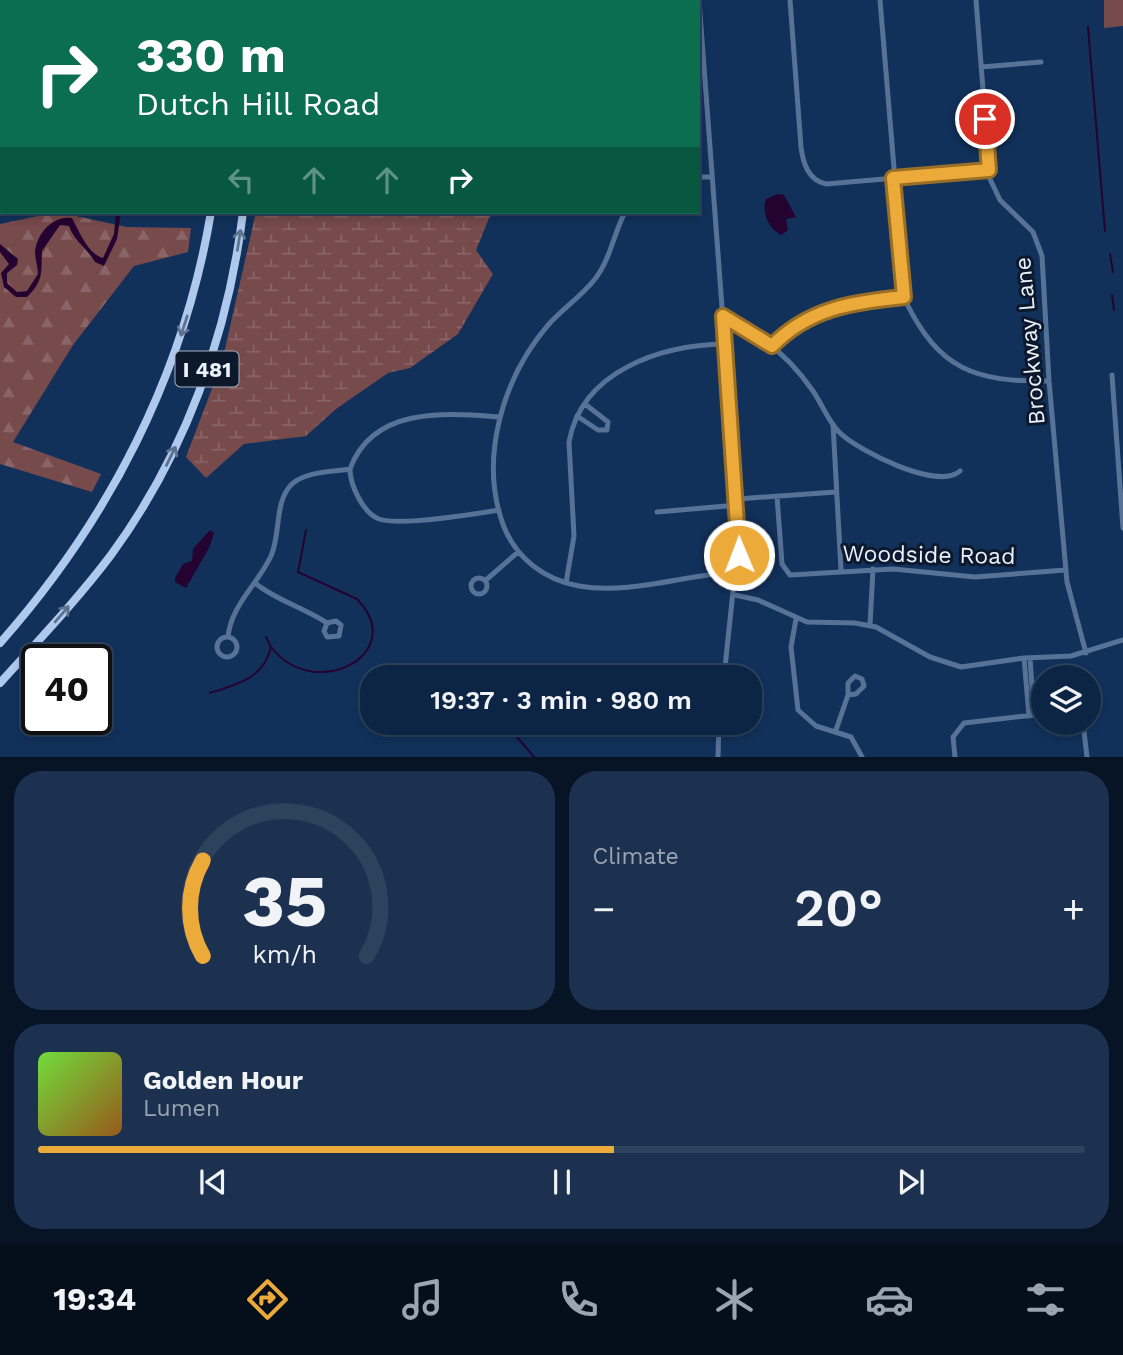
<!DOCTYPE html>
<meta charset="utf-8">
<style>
:root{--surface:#0d2544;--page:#1b314f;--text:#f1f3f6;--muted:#9aa5b2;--line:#2d425d;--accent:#ebaa39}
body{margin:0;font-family:"Work Sans",sans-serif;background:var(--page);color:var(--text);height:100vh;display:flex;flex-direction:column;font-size:26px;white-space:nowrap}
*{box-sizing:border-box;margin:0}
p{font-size:23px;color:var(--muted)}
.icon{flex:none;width:38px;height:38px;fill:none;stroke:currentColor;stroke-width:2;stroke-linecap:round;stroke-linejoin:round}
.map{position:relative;height:757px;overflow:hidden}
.drawer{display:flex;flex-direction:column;gap:14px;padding:14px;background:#071425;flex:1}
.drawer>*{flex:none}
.guide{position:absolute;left:0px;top:0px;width:700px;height:214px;box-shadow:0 4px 10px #0003,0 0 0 2px var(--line);background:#0b6e4f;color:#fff;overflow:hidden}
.tools{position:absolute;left:1031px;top:665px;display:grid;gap:14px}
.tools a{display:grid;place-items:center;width:70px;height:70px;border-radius:50%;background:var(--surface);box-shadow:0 4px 10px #0003,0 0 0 2px var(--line);font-size:35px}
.speed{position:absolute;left:21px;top:644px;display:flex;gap:14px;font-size:35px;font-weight:700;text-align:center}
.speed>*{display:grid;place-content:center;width:91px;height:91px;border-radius:50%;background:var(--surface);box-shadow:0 4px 10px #0003,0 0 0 2px var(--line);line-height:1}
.speed .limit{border:4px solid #111;border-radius:10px;background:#fff;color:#111}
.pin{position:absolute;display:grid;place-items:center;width:60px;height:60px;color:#fff;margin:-30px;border:4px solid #fff;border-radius:50%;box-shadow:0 2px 7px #0007}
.me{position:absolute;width:77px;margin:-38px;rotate:359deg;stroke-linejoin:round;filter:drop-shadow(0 0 5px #0008)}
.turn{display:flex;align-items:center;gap:24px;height:147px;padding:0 21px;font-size:32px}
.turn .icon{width:91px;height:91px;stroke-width:2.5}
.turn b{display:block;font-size:49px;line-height:60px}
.lanes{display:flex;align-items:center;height:66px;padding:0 21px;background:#0003;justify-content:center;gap:35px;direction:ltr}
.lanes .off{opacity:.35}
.big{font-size:52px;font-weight:600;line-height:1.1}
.drawer .card{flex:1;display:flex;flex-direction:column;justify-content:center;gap:10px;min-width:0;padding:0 24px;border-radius:28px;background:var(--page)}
.drawer .dial{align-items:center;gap:0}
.dial svg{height:182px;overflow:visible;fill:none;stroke:var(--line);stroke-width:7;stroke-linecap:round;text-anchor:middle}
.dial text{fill:var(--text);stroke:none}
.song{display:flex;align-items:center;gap:21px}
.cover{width:84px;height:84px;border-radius:10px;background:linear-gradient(135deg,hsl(100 70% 55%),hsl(30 70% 35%))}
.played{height:7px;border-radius:4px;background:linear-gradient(90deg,var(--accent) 55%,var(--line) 55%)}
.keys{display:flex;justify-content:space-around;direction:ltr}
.heat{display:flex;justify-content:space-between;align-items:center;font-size:38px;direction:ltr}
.drawer .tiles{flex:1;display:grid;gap:14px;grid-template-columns:1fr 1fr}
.card:last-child{grid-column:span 2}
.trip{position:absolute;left:360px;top:665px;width:402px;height:70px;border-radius:28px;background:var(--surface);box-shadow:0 4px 10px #0003,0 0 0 2px var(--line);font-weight:600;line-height:70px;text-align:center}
.tabs{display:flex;height:112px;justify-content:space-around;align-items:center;background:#050f1b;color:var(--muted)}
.tabs .icon{width:49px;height:49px}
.tabs .current{color:var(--accent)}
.tabs b{font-size:32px;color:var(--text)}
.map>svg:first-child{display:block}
</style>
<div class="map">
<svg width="1123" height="757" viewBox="0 0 1123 757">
<defs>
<pattern id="forest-firs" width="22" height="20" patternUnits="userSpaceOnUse" patternTransform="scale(1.75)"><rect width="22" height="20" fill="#774a4c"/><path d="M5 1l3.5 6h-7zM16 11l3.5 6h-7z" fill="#8a6567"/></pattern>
<pattern id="wetland-marsh" width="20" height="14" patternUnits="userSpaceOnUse" patternTransform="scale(1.75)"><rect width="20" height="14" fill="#774a4c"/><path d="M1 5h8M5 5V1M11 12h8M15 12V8" fill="none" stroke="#8a6567"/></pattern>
</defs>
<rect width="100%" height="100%" fill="#11315b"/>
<!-- forest -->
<path fill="url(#forest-firs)" d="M57,212L127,227L191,228L188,252L134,266L73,345L13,442L101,474L92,492L0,464V224Z"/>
<!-- wetland -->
<path fill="url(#wetland-marsh)" d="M256,212H496L489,218L476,250L493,274L458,334L410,368L388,373L336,409L306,436L244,444L206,478L186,457L222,362Z"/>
<!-- garden -->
<path fill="#774a4c" d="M1104,0H1123V26L1104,28Z"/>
<!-- water -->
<path fill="#250330" d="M778,194L784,195L796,217L786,219L788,230L781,235C769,229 761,213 766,199Z
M116,212H121L117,239L104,266L95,262C87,248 74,241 69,226L60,225L42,251C41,272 44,281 27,297H16L4,287L1,273L9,264L0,252V244L18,259L17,265L7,273V283L17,292L27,291L38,274C38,267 35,259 35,252C37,233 53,215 72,218C79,231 88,254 103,258L114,234Z
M210,530L214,533L209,548L186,588L175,582V578L183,564L192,561L193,549Z"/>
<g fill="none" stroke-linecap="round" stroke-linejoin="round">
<!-- stream -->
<path stroke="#250330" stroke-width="2" d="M1088,27L1105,231
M1110,254L1113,272
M1112,295L1114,310
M271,647C315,704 410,653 357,599L298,572L306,530
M210,693C238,684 264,678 271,647L266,637
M505,723L534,757"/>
<!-- minor -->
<path stroke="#577297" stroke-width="5" d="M699,0L739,534L724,677
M790,0L801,147C803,163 808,180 826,184L989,170
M880,0L905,300C939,370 975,382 1049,381
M976,0L990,179L1000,200L1033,232L1042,256L1049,381L1067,582L1086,653
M0,44H2
M981,67L1041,62
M698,177H712
M625,212C614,233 610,260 595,279C582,296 563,308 549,324C503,377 478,459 504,527C517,559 545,580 579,586C631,595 686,574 738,572
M723,316C759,332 790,358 813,391C822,404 828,421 839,432C858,451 938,491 960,471
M772,346C809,308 854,302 904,297
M1112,375L1123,528
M577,416L598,430H607L608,422L585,404
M833,424L841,570
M350,469C350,485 363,513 379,519C400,526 475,514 499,510
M350,469C373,406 446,413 500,417
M777,496L782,564L790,575L893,569L975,577L1066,570
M737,499L836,492
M657,512L738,505
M471 586a8 8 0 1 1 16 0a8 8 0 1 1-16 0Z
M486,580L518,552
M255,583C277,601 303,607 327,623L324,631L327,637L339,636L341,625L336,621L327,623
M566,583L574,536L569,442C582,370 662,345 725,344
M735,595L758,600L807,622L855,623L876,627L930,657L961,667L1024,658L1071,656L1123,640
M796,619L791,647L798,710L816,726L851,737L862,757
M870,625L873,569
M228,637C231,605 258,584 271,556C281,534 274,501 292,484C306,471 333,472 350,469
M217 647a10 10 0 1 1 20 0a10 10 0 1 1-20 0Z
M1024,658L1029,716
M1030,658L1034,715
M855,676L862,679L864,686L856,694L848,695V683Z
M1083,723L1087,757
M836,730L848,695
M718,757L719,723
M955,757L953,737L964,723L1043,714"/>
<!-- highway -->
<path stroke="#afc9ee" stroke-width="8" d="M220,0V2
M238,0V2
M0,643C109,520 184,374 211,212
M0,683C38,641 77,600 111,555C185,454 228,335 243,212"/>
</g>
<!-- one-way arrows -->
<defs><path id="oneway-shaft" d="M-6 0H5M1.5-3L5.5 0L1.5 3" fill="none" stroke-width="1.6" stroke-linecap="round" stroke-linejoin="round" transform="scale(1.75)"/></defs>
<g stroke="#5e718d">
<use href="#oneway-shaft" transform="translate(239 240) rotate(-81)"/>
<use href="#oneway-shaft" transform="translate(184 326) rotate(108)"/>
<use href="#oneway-shaft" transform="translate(171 456) rotate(-64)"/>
<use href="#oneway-shaft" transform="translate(62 614) rotate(-49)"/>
</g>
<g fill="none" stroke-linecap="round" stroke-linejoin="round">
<defs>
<path id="route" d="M739,555L723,316L772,346C809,308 854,302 904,297L893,178L989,170L985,119"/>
</defs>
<!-- route casing -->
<use href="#route" stroke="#996e25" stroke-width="18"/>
<!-- route -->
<use href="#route" stroke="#ebaa39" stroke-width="12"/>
</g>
<g text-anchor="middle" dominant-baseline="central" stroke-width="6" stroke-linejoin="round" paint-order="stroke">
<!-- shield labels -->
<rect fill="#0c192c" stroke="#a8b1be" stroke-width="2" x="175.5" y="351.5" width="63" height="35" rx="5"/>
<g font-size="21" font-weight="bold" fill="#ebf2fd">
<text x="207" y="369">I 481</text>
</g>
<!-- street labels -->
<g font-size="23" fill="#ebf2fd" stroke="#0c192c">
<text transform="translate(1030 341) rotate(-95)">Brockway Lane</text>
<text transform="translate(929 555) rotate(1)">Woodside Road</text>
</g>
</g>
</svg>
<div class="tools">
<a><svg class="icon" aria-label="layers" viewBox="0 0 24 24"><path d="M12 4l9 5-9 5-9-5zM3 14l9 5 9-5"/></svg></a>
</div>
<div class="speed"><div class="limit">40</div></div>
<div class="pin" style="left:985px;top:119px;background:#d93025"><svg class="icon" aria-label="arrive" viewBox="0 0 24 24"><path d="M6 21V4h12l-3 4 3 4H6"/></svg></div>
<svg class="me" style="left:739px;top:555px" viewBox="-20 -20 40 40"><circle r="17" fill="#ebaa39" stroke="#fff" stroke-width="3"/><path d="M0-11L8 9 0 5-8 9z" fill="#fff"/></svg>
<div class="trip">19:37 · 3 min · 980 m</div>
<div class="guide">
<div class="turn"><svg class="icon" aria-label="right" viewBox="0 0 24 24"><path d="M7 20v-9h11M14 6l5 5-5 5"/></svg><div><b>330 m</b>Dutch Hill Road</div></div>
<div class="lanes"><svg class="icon off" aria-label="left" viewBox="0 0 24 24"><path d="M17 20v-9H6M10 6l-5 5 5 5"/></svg><svg class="icon off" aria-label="ahead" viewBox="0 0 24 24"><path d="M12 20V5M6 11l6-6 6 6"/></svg><svg class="icon off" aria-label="ahead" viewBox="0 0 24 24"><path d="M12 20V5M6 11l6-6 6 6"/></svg><svg class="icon" aria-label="right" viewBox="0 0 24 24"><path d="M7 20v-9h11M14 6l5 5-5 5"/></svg></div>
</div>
</div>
<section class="drawer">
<div class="tiles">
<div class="card dial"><svg viewBox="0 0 100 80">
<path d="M14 69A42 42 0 1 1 86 69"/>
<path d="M14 69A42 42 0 0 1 14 27" stroke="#ebaa39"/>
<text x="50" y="56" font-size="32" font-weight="700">35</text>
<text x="50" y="72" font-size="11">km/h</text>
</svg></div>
<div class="card"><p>Climate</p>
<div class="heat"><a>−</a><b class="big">20°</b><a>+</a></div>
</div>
<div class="card">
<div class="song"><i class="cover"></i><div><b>Golden Hour</b><p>Lumen</p></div></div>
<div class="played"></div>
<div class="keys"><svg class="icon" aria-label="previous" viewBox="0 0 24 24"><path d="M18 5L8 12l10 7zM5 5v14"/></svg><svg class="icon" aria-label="pause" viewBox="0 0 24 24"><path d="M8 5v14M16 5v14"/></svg><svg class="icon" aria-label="next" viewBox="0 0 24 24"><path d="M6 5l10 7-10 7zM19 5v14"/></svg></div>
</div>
</div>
</section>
<nav class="tabs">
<b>19:34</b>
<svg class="icon current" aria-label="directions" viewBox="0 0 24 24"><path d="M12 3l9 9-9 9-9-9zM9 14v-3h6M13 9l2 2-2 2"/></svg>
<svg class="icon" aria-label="music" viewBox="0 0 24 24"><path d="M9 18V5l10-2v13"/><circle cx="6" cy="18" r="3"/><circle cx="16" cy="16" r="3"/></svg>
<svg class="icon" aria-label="phone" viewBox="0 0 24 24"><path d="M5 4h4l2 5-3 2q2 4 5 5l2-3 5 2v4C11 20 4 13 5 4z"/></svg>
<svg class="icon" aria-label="climate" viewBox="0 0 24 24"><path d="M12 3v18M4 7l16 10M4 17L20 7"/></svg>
<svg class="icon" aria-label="car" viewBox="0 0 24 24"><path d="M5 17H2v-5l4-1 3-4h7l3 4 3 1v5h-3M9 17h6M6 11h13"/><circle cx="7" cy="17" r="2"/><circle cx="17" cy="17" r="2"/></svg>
<svg class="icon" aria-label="filters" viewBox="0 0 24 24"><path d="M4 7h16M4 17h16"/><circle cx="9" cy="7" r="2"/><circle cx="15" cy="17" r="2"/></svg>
</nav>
